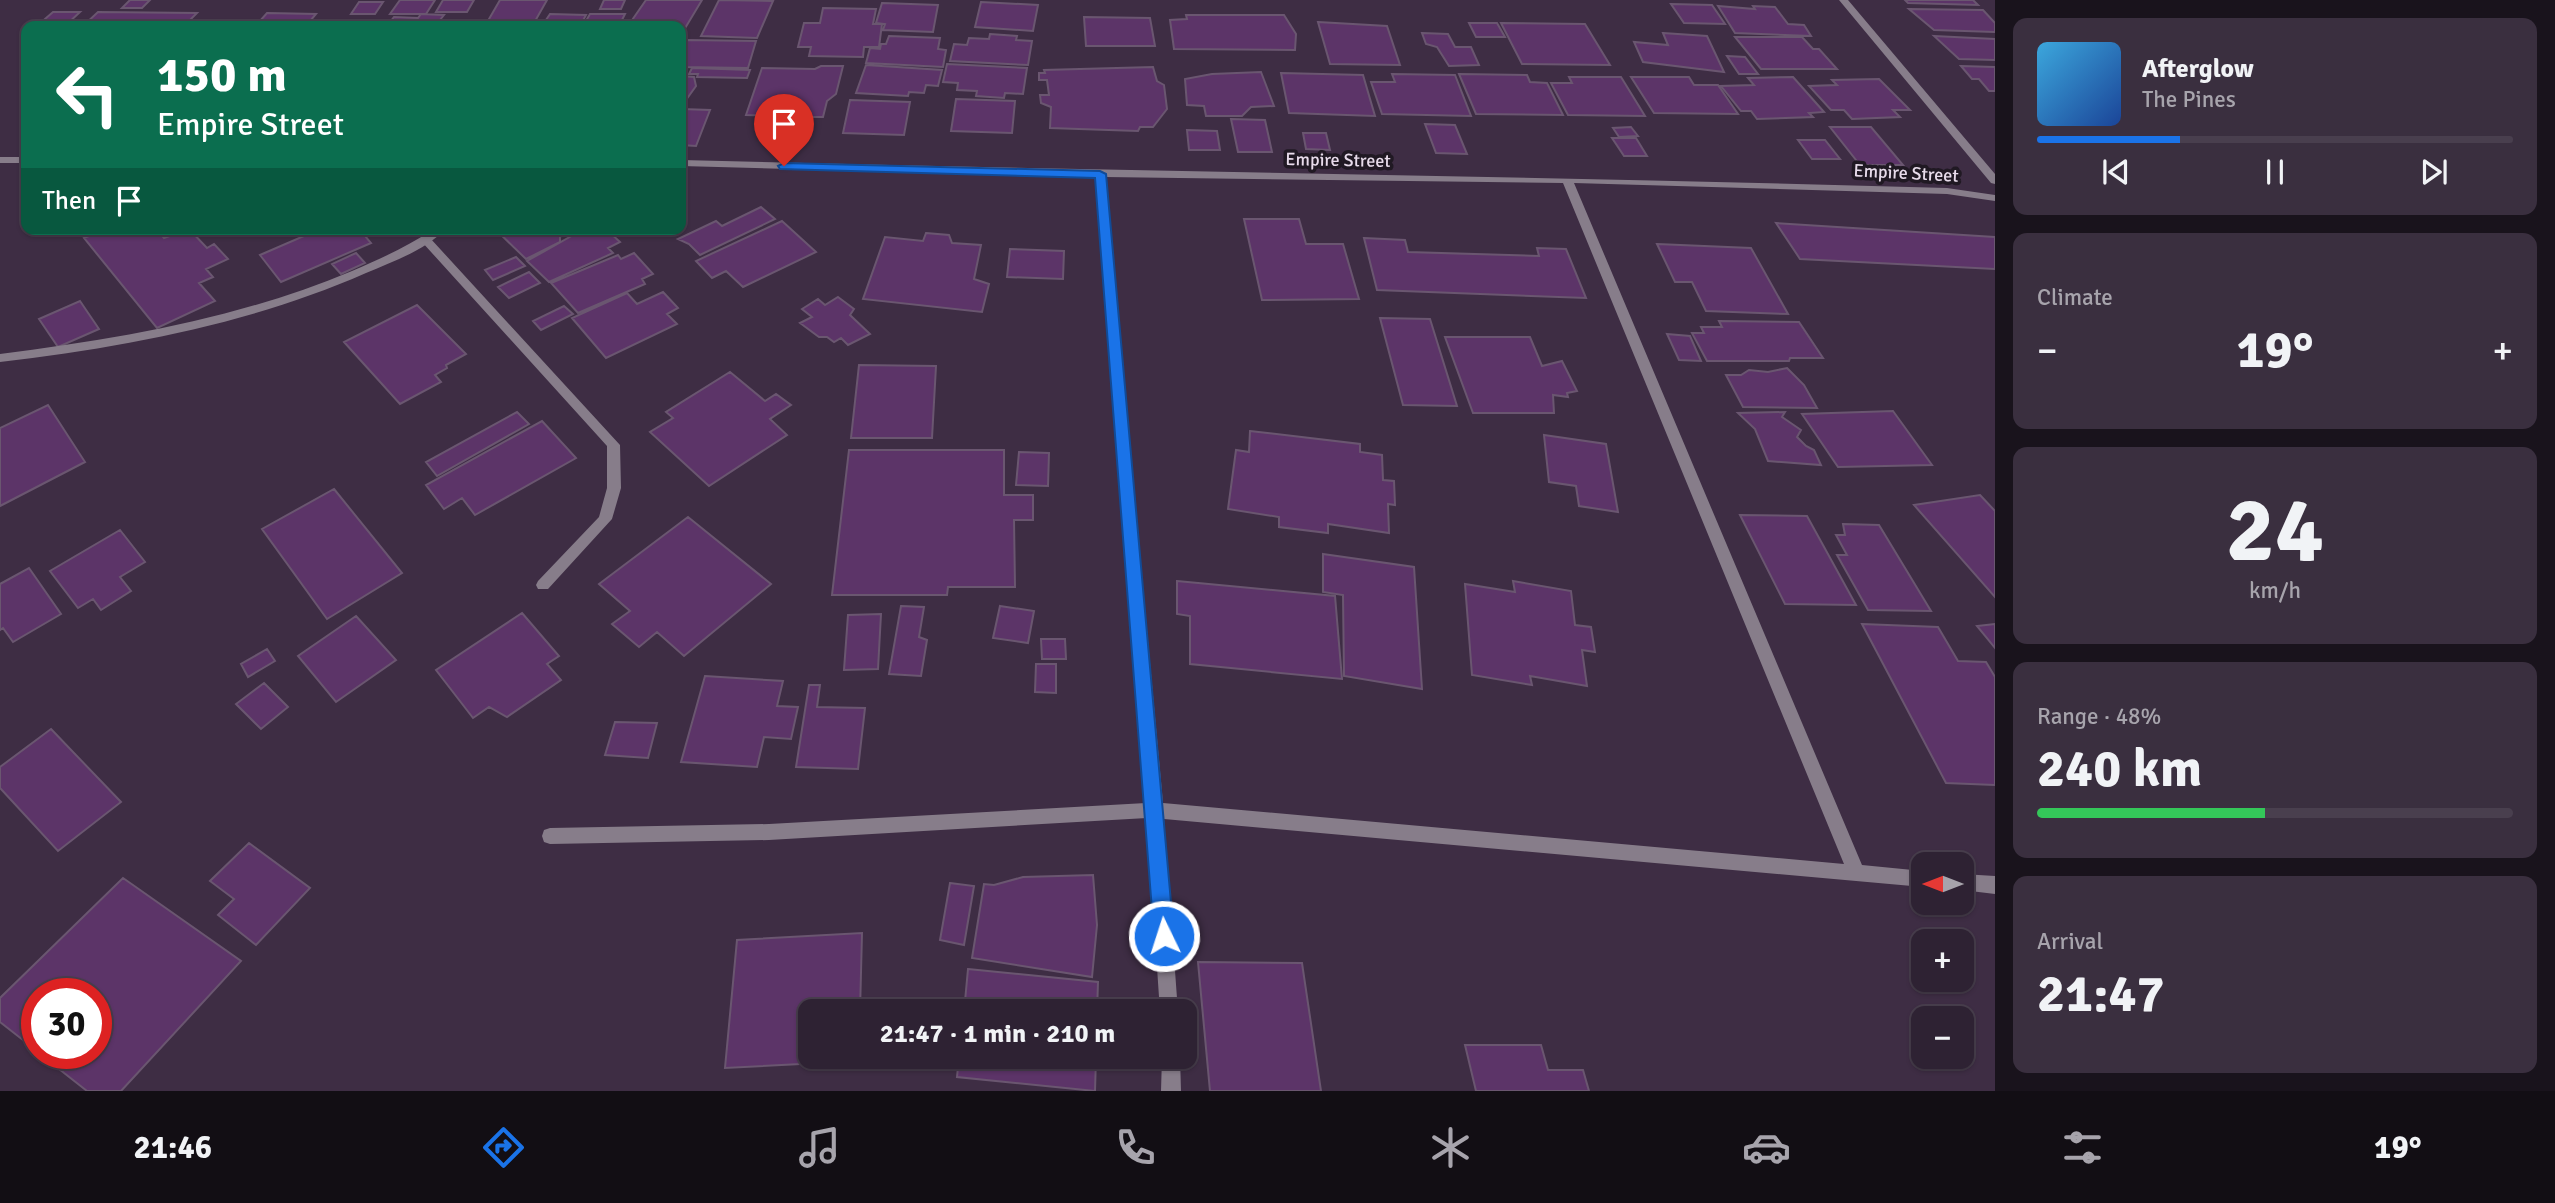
<!DOCTYPE html>
<meta charset="utf-8">
<style>
:root{--surface:#2e2233;--page:#3a2f3f;--text:#f1f3f6;--muted:#a7a4ac;--line:#493f4e;--accent:#1a73e8}
body{margin:0;font-family:Signika,sans-serif;background:var(--page);color:var(--text);height:100vh;display:flex;flex-direction:column;font-size:26px;white-space:nowrap}
*{box-sizing:border-box;margin:0}
p{font-size:23px;color:var(--muted)}
.icon{flex:none;width:38px;height:38px;fill:none;stroke:currentColor;stroke-width:2;stroke-linecap:round;stroke-linejoin:round}
.map{position:relative;flex:1;overflow:hidden}
.panel{display:flex;flex-direction:column;gap:18px;padding:18px;background:#19131c;width:560px}
.panel>*{flex:none}
.hud{position:absolute;left:21px;top:21px;width:665px;height:214px;border-radius:14px;box-shadow:0 2px 5px #0004,0 0 0 2px var(--line);background:#0b6e4f;color:#fff;overflow:hidden}
.needle{width:46px;rotate:270deg}
.buttons{position:absolute;left:1911px;top:852px;display:grid;gap:14px}
.buttons a{display:grid;place-items:center;width:63px;height:63px;border-radius:14px;background:var(--surface);box-shadow:0 2px 5px #0004,0 0 0 2px var(--line);font-size:35px}
.speed{position:absolute;left:21px;top:978px;display:flex;gap:14px;font-size:35px;font-weight:700;text-align:center}
.speed>*{display:grid;place-content:center;width:91px;height:91px;border-radius:50%;background:var(--surface);box-shadow:0 2px 5px #0004,0 0 0 2px var(--line);line-height:1}
.speed .limit{border:10px solid #d22;background:#fff;color:#111}
.pin{position:absolute;display:grid;place-items:center;width:60px;height:60px;color:#fff;margin:-72px -30px;border-radius:50% 50% 50% 0;rotate:-45deg;box-shadow:0 0 7px #0007}
.pin .icon{rotate:45deg}
.me{position:absolute;width:77px;margin:-38px;rotate:356deg;stroke-linejoin:round;filter:drop-shadow(0 0 5px #0008)}
.turn{display:flex;align-items:center;gap:24px;height:147px;padding:0 21px;font-size:32px}
.turn .icon{width:91px;height:91px;stroke-width:2.5}
.turn b{display:block;font-size:49px;line-height:60px}
.then{display:flex;align-items:center;height:66px;padding:0 21px;background:#0003;gap:14px;font-size:26px}
.big{font-size:52px;font-weight:700;line-height:1.1}
.panel .tile{flex:1;display:flex;flex-direction:column;justify-content:center;gap:10px;min-width:0;padding:0 24px;border-radius:14px;background:var(--page)}
.panel .dial{align-items:center;gap:0}
.dial b{font-size:91px;line-height:1}
.song{display:flex;align-items:center;gap:21px}
.cover{width:84px;height:84px;border-radius:10px;background:linear-gradient(135deg,hsl(200 70% 55%),hsl(220 70% 35%))}
.played{height:7px;border-radius:4px;background:linear-gradient(90deg,var(--accent) 30%,var(--line) 30%)}
.keys{display:flex;justify-content:space-around;direction:ltr}
.heat{display:flex;justify-content:space-between;align-items:center;font-size:38px;direction:ltr}
.charge{height:10px;border-radius:5px;background:linear-gradient(90deg,#34c759 48%,var(--line) 0)}
.trip{position:absolute;left:798px;top:999px;width:399px;height:70px;border-radius:14px;background:var(--surface);box-shadow:0 2px 5px #0004,0 0 0 2px var(--line);font-weight:700;line-height:70px;text-align:center}
.tabs{display:flex;height:112px;justify-content:space-around;align-items:center;background:#120e14;color:var(--muted)}
.tabs .icon{width:49px;height:49px}
.tabs .on{color:var(--accent)}
.tabs b{font-size:32px;color:var(--text)}
main{display:flex;flex:1;min-height:0}
.map>svg:first-child{display:block}
</style>
<main>
<div class="map">
<svg width="1995" height="1091" viewBox="0 0 1995 1091">
<rect width="100%" height="100%" fill="#3e2d44"/>
<!-- building -->
<path fill="#5c3468" stroke="#6a5670" stroke-width="2" d="M130,0H150L142,8H122Z
M400,0H435L426,14H390Z
M443,0H474L467,12H436Z
M500,0H547L534,23L528,26H485Z
M604,0H625L621,9H600Z
M646,0H702L681,35V26H628Z
M719,0L773,1L757,38L701,36Z
M1905,0H1973L1978,5L1908,3Z
M359,2H383L375,14H351Z
M981,2L1038,5L1033,31L975,27Z
M882,3L938,5L933,32L883,30L885,24L876,23Z
M1671,4L1712,5L1725,24L1684,23Z
M1718,6L1755,9L1753,6L1775,7L1788,24L1804,25L1811,36L1735,33Z
M823,8L876,9L873,24H882L879,47H864L863,57L809,56L811,47H798L804,23H820Z
M1909,9L1983,10L1995,23V32L1934,30Z
M53,12H80L65,26H37Z
M98,12L197,13L184,26H83Z
M267,13L316,14L306,26H216L222,20L260,21Z
M421,14L444,15L440,20H464L462,23H470L468,26H387L394,17L418,18Z
M550,14L586,15L580,26H542Z
M590,14H625L619,26H583Z
M1186,15H1284L1296,34L1295,50L1174,49L1170,20L1187,19Z
M1084,17L1150,18L1155,46H1086Z
M1318,22L1387,26L1400,65L1330,64Z
M1469,23H1497L1505,37H1476Z
M1501,23L1585,24L1610,65L1522,64Z
M1422,33L1448,34L1455,47H1471L1479,65L1449,66L1437,47L1426,44Z
M1663,33L1707,36L1724,72L1643,62L1634,42L1668,45Z
M990,34L1017,36L1016,40L1032,41L1028,65L950,61L954,44L967,45L969,38L989,39Z
M889,36L940,38L938,49L946,50L943,67L866,63L870,48L880,49L881,44H886Z
M1934,36L1995,39V60L1959,59Z
M1735,37H1802L1813,49H1819L1837,69H1761Z
M686,40L756,41L748,68L681,67V53Z
M1727,56L1745,57L1758,74H1739Z
M947,64L1027,68L1023,94L1005,93L1004,98L976,96L977,91L957,90L958,83L943,82Z
M866,65L942,70L938,86L926,85L924,93L909,92L908,96L856,93Z
M821,66H843L836,94L827,101L823,117H812L810,124L779,123L781,116L746,115L762,68L815,69Z
M1961,66L1995,67V91H1989L1979,79H1972Z
M1153,67L1157,81L1164,85L1167,109L1153,127H1140L1138,131L1050,128L1051,107L1041,103L1040,95H1049L1047,80H1039V73H1045L1044,70Z
M692,68L750,70L747,78L697,77L698,74H689Z
M1261,72L1274,106L1251,107L1242,116H1206L1204,106L1187,105L1185,79L1212,74Z
M1281,73L1363,75L1375,116L1289,113Z
M1392,74L1455,75L1471,116L1382,114L1371,82H1395Z
M1459,74L1527,75L1530,82L1547,83L1563,115L1476,114Z
M681,76L694,77L696,86L681,107Z
M1569,77H1621L1645,116L1568,115L1551,83H1572Z
M1631,77H1689L1694,85H1718L1738,114L1654,113Z
M1793,77L1824,112L1809,113L1813,117L1757,119L1751,111H1741L1721,86L1754,85L1748,78Z
M1879,79L1910,110H1893L1900,117L1852,119L1844,110H1831L1809,86L1837,85L1832,80Z
M956,99L1015,101L1012,133L951,131Z
M850,100L910,102L904,135L843,133Z
M681,109L710,110L696,146L681,145Z
M1231,119L1265,120L1272,152H1238Z
M1425,124L1455,125L1467,154L1436,153Z
M1631,127L1638,136L1619,137L1613,128Z
M1830,127H1871L1903,165H1860Z
M1187,130L1217,131L1220,150H1189Z
M1303,133H1326L1330,150L1306,149Z
M1612,138H1636L1647,156H1624Z
M1798,140H1825L1840,159H1812Z
M761,207L775,219L700,255L689,244L678,239L716,221L722,226Z
M1244,219H1299L1306,244H1343L1359,299L1262,300Z
M782,221L816,252L743,287L726,271L712,278L696,261Z
M1776,223L1995,237V269L1800,259Z
M106,229H166L159,232L164,238L189,229L207,248L214,244L228,259L206,269L213,277L199,283L215,301L157,328L84,238Z
M320,229H363L360,230L371,243L281,282L260,255Z
M495,229H573L560,237V242L526,259Z
M584,229H606L620,242L608,248L613,253L549,282L527,261Z
M926,233L949,235L952,243L981,245L974,279L989,284L982,312L863,299L885,237L923,241Z
M1364,238L1405,240L1408,252L1539,256L1537,248L1566,249L1586,298L1377,290Z
M1657,244L1751,248L1788,314L1706,311L1692,282H1675Z
M1010,249L1064,251L1063,279L1007,277Z
M356,253L365,263L341,274L332,264Z
M634,253L653,274L642,279L645,284L578,313L551,283L618,255L621,259Z
M516,257L525,266L493,280L485,270Z
M529,272L540,283L509,298L498,287Z
M663,292L678,308L667,314L677,324L606,358L572,318L627,293L637,304Z
M838,297L854,309L850,315L870,334L848,345L841,338L834,342L827,337H819L800,323L812,317L802,309L818,299L825,305Z
M80,301L99,329L58,347L39,319Z
M417,305L466,354L446,365L447,368L435,375L441,382L400,404L344,342Z
M564,306L573,314L541,330L533,321Z
M1380,318L1430,319L1457,406L1403,405Z
M1719,321L1799,322L1823,358H1790L1789,361H1707L1692,333H1704L1701,327H1722Z
M1667,334L1690,336L1701,361L1679,360Z
M1445,337H1530L1542,366L1562,361L1577,391L1567,393L1568,397L1553,395L1554,413H1473Z
M859,365L936,366L932,438H851Z
M1787,368L1804,385L1817,408L1743,407L1726,375H1741L1749,370L1768,372Z
M730,372L765,401L776,394L791,405L770,419L787,435L709,486L650,432L673,418L666,412Z
M48,405L85,462L0,506V428Z
M1893,411L1932,465L1838,467L1802,414Z
M517,412L529,424L437,476L426,462Z
M1785,412L1782,417L1801,430L1797,437L1806,446L1814,450L1821,465L1768,461L1755,429L1738,413Z
M542,421L576,458L475,515L462,498L444,509L426,485Z
M1250,431L1360,444V452L1382,455L1383,480L1394,481L1395,505L1388,504L1389,533L1328,524V533L1279,527V517L1228,509L1236,450L1249,452Z
M1544,435L1606,444L1618,512L1579,506L1576,486L1549,482Z
M849,450H1004V495H1033V520H1014L1015,587H948L947,595H832Z
M1019,452L1049,453L1048,486L1016,485Z
M334,489L402,573L327,619L262,529Z
M1980,495L1995,511V597L1914,505Z
M1740,515L1807,516L1856,605L1785,604Z
M688,517L771,584L684,656L657,632L639,647L612,624L630,611L599,584Z
M1843,524L1879,525L1931,611L1868,610L1837,555H1847L1836,535H1845Z
M120,530L145,562L120,577L131,591L101,610L93,599L78,608L50,571Z
M1323,554L1414,567L1422,689L1344,676L1343,595L1323,592Z
M29,568L61,614L13,642L3,628L0,630V584Z
M1177,581L1335,596L1342,679L1190,664V616L1177,614Z
M1513,581L1571,591L1575,625L1591,627L1595,652L1582,650L1587,686L1530,676L1532,685L1472,675L1465,584L1515,592Z
M901,606L924,607L919,637L927,640L921,676L889,674Z
M1000,606L1034,611L1028,643L993,638Z
M522,613L559,656L547,664L561,680L507,717L489,707L473,718L436,670Z
M881,614L878,669L844,670L848,615Z
M356,616L396,660L336,702L298,656Z
M1862,624L1938,627L1958,661L1986,662L1995,677V785L1946,783Z
M1995,624V648L1977,626Z
M1041,639H1065L1066,659H1042Z
M267,649L275,661L248,677L241,664Z
M1036,664H1056V693L1035,692Z
M705,676L783,681L777,706L798,707L791,739L764,737L757,767L681,762Z
M264,683L288,707L261,729L236,704Z
M809,685H820L817,707L865,708L858,769L796,767Z
M615,722L657,723L648,758L605,755Z
M51,729L121,802L58,851L0,788V767Z
M249,843L310,888L256,945L218,915L234,899L210,881Z
M1093,875L1097,925L1092,977L972,958L984,884L994,885L1023,877Z
M123,878L241,961L121,1091H87L40,1054H96V994H37V1051L0,1022V998Z
M950,883L974,886L964,945L940,940Z
M862,933L860,1012H810V1057H859V1061L725,1068L737,940Z
M1198,962L1302,963L1321,1091H1210Z
M968,969L1098,982L1097,1012H964Z
M1465,1045H1541L1548,1070H1583L1589,1091H1476Z
M959,1057H1096L1095,1091L957,1077Z"/>
<g fill="none" stroke-linecap="round" stroke-linejoin="round">
<!-- service -->
<path fill="#877d8a" fill-rule="evenodd" d="M426,237L430,238L620,445L621,488L612,519L548,589H538L536,585L538,581L599,517L607,488V446L422,242L420,240Z"/>
<!-- minor -->
<path fill="#877d8a" fill-rule="evenodd" d="M1839,0H1848L1995,174V184L1991,183Z
M0,157H26V163H0Z
M681,160C1103,171 1525,176 1947,188L1995,195V201L1947,194L1574,183L1862,865L1923,871V887L1164,819L1178,1012H1160L1147,818L769,840L550,844L544,842L542,836L544,830L550,828L769,824L1146,803L1095,177L681,166ZM1105,177L1563,183L1844,864L1163,803Z
M433,229H445C426,250 392,262 366,273C250,324 126,347 0,362V354C120,339 240,318 352,271C379,259 408,247 433,229Z
M1962,874L1995,876V894L1962,890Z
M1162,1057H1180L1181,1091H1161Z"/>
</g>
<!-- route -->
<path fill="#1a73e8" stroke="#114b97" stroke-width="2" d="M784,163L1100,171L1106,174L1174,936L1171,943L1164,946L1157,943L1154,936L1095,178L780,169L778,166Z"/>
<g text-anchor="middle" dominant-baseline="central" stroke-width="7" stroke-linejoin="round" paint-order="stroke">
<!-- far-street labels -->
<g font-size="18" fill="#e8dceb" stroke="#201923">
<text transform="translate(1338 160) rotate(1)">Empire Street</text>
<text transform="translate(1906 173) rotate(3)">Empire Street</text>
</g>
</g>
</svg>
<div class="buttons">
<a><svg class="needle" viewBox="-14 -14 28 28"><path d="M0-13l5 13h-10z" fill="#e53935"/><path d="M0 13l5-13h-10z" fill="#a7a4ac"/></svg></a>
<a>+</a>
<a>−</a>
</div>
<div class="speed"><div class="limit">30</div></div>
<div class="pin" style="left:784px;top:166px;background:#d93025"><svg class="icon" aria-label="arrive" viewBox="0 0 24 24"><path d="M6 21V4h12l-3 4 3 4H6"/></svg></div>
<svg class="me" style="left:1164px;top:936px" viewBox="-20 -20 40 40"><circle r="17" fill="#1a73e8" stroke="#fff" stroke-width="3"/><path d="M0-11L8 9 0 5-8 9z" fill="#fff"/></svg>
<div class="trip">21:47 · 1 min · 210 m</div>
<div class="hud">
<div class="turn"><svg class="icon" aria-label="left" viewBox="0 0 24 24"><path d="M17 20v-9H6M10 6l-5 5 5 5"/></svg><div><b>150 m</b>Empire Street</div></div>
<div class="then">Then<svg class="icon" aria-label="arrive" viewBox="0 0 24 24"><path d="M6 21V4h12l-3 4 3 4H6"/></svg></div>
</div>
</div>
<section class="panel">
<div class="tile">
<div class="song"><i class="cover"></i><div><b>Afterglow</b><p>The Pines</p></div></div>
<div class="played"></div>
<div class="keys"><svg class="icon" aria-label="previous" viewBox="0 0 24 24"><path d="M18 5L8 12l10 7zM5 5v14"/></svg><svg class="icon" aria-label="pause" viewBox="0 0 24 24"><path d="M8 5v14M16 5v14"/></svg><svg class="icon" aria-label="next" viewBox="0 0 24 24"><path d="M6 5l10 7-10 7zM19 5v14"/></svg></div>
</div>
<div class="tile"><p>Climate</p>
<div class="heat"><a>−</a><b class="big">19°</b><a>+</a></div>
</div>
<div class="tile dial"><b>24</b><p>km/h</p></div>
<div class="tile"><p>Range · 48%</p><b class="big">240 km</b><div class="charge"></div></div>
<div class="tile"><p>Arrival</p><b class="big">21:47</b></div>
</section>
</main>
<nav class="tabs">
<b>21:46</b>
<svg class="icon on" aria-label="directions" viewBox="0 0 24 24"><path d="M12 3l9 9-9 9-9-9zM9 14v-3h6M13 9l2 2-2 2"/></svg>
<svg class="icon" aria-label="music" viewBox="0 0 24 24"><path d="M9 18V5l10-2v13"/><circle cx="6" cy="18" r="3"/><circle cx="16" cy="16" r="3"/></svg>
<svg class="icon" aria-label="phone" viewBox="0 0 24 24"><path d="M5 4h4l2 5-3 2q2 4 5 5l2-3 5 2v4C11 20 4 13 5 4z"/></svg>
<svg class="icon" aria-label="climate" viewBox="0 0 24 24"><path d="M12 3v18M4 7l16 10M4 17L20 7"/></svg>
<svg class="icon" aria-label="car" viewBox="0 0 24 24"><path d="M5 17H2v-5l4-1 3-4h7l3 4 3 1v5h-3M9 17h6M6 11h13"/><circle cx="7" cy="17" r="2"/><circle cx="17" cy="17" r="2"/></svg>
<svg class="icon" aria-label="filters" viewBox="0 0 24 24"><path d="M4 7h16M4 17h16"/><circle cx="9" cy="7" r="2"/><circle cx="15" cy="17" r="2"/></svg>
<b>19°</b>
</nav>
